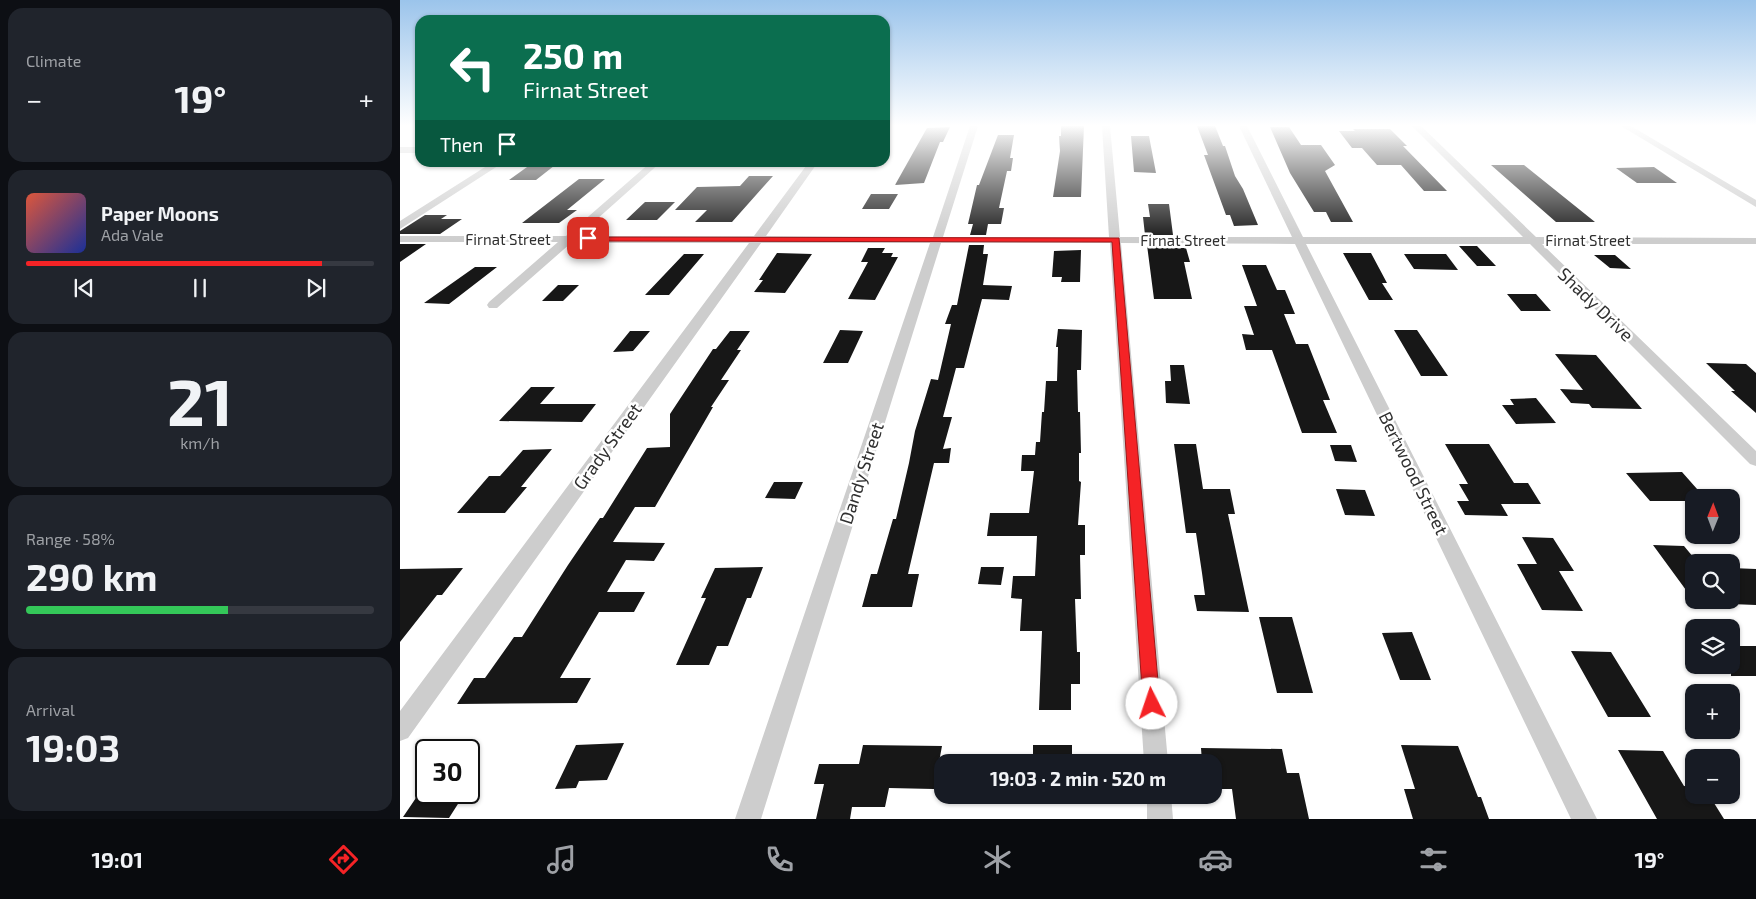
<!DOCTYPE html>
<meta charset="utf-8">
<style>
:root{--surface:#171b24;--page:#20242c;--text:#f1f3f6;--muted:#9ea1a6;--line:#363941;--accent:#f52326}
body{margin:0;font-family:"Exo 2",sans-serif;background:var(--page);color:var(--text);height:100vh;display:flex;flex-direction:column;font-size:19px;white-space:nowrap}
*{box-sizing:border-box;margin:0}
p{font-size:16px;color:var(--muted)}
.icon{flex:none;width:28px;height:28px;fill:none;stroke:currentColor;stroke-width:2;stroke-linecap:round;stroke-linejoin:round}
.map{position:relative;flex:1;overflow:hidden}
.sheet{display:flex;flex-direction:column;gap:8px;padding:8px;background:#0d0f14;width:400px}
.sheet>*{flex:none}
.hud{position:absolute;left:15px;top:15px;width:475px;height:152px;border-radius:15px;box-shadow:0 1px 4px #0004;background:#0b6e4f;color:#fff;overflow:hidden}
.needle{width:32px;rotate:1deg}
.tools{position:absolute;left:1285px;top:489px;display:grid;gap:10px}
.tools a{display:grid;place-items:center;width:55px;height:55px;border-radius:10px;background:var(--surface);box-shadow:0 1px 4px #0004;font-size:25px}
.speed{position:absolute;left:15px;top:739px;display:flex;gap:10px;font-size:25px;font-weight:700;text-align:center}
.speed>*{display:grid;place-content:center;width:65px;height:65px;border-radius:50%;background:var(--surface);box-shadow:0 1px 4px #0004;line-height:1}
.speed .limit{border:2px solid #111;border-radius:8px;background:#fff;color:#111}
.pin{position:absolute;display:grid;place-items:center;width:42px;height:42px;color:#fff;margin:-21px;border-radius:10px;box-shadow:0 2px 8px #0006}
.me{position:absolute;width:55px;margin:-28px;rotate:356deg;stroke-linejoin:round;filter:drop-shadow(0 0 4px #0008)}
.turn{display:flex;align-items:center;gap:18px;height:105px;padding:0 25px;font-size:22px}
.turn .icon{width:65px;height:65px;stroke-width:2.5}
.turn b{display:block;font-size:35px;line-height:42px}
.then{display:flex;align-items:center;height:48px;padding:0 25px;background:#0003;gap:10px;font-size:19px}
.big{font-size:38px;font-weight:700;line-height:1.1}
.sheet .widget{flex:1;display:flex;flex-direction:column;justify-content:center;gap:8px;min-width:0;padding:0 18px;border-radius:15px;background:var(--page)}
.sheet .dial{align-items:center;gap:0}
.dial b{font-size:65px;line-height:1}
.song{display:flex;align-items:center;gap:15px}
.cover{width:60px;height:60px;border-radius:8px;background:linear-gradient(135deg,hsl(10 70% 55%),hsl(230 70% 35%))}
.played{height:5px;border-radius:2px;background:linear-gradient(90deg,var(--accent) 85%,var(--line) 85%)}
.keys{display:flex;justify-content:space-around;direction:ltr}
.heat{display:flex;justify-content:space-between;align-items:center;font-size:28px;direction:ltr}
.charge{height:8px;border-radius:4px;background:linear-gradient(90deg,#34c759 58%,var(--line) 0)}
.trip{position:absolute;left:534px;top:754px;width:288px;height:50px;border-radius:15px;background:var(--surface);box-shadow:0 1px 4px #0004;font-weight:700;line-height:50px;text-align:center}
.tabs{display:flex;height:80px;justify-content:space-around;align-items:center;background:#090b0e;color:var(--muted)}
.tabs .icon{width:35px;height:35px}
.tabs .on{color:var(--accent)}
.tabs b{font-size:22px;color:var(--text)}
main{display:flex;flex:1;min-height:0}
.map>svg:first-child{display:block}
</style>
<main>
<section class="sheet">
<div class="widget"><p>Climate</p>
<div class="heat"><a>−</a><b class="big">19°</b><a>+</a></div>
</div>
<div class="widget">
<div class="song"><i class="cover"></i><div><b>Paper Moons</b><p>Ada Vale</p></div></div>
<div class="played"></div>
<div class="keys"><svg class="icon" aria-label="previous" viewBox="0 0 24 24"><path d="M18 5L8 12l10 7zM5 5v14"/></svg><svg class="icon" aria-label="pause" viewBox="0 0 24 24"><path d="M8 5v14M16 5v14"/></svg><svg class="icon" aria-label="next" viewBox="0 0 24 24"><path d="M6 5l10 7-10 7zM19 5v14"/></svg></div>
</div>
<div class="widget dial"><b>21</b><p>km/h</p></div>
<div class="widget"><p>Range · 58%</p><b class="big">290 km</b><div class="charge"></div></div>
<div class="widget"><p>Arrival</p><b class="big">19:03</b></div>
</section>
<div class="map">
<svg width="1356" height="819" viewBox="0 0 1356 819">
<rect width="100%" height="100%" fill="#fff"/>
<!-- building -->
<path fill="#171717" d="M661,126H684L681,197H653L660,151L659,136H661Z
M797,126H815L823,146H825L835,176L843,189L858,225L834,226L830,215H826L804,155H808Z
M550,127L543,142H540L524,183L495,185L527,128Z
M870,127H889L901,145H921L935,165L925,171L953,222H931L926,212H914L890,173Z
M953,129H990L1007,146H1003L1047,191H1024L1001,165H977L962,148H952L939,131H955Z
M598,135H614L610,158H613L611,171H607L599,208H604L601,224H588L586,235H570L573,224H568L577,185H579Z
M731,136H749L756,173L734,172Z
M134,162H159L136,180H109Z
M1091,165H1124L1195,222H1156Z
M1254,167L1277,183H1237L1216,168Z
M349,176H373L332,222H295L307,210H275L297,187L340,186Z
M179,179H205L167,210H177L159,223H122Z
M471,194H498L489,209H462Z
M245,202H275L257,220H226Z
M748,204H769L773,235H745L743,217H750Z
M25,215H47L41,219H62L40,234H0V231Z
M0,244H26L0,262Z
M569,245H584L583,254H588L583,285L612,286L609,300L582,299L564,368H556L543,417H552L543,449L551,448L549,463H534L508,574H519L512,607H462L471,574H477L493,519H496L509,463L515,431L531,379L538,380L551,324H545L552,305H557Z
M747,245H774V248H786L790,262H784L792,299H754Z
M1059,246H1077L1096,266H1077Z
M468,248H485L482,253H493L491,257H498L475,300L448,299L468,262H461Z
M681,250L680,282H661L662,277H652L654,251Z
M377,253L412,254L385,293L354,292L363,280H359Z
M943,253H971L987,283H982L993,300H969Z
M284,254H304L269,295H245Z
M1004,254H1046L1058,270L1014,269Z
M1194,255H1215L1231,269L1210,268Z
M842,265H866L877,290H885L895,314H884L896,344H908L930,400H923L937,433H902L872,350H846L842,334L854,335L844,306H857Z
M75,267H97L49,304L24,303Z
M158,285H179L163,301H142Z
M1107,294H1136L1151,311H1121Z
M658,329L682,330L681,370H677L678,412H680L681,453H679V481L681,482L678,525H685V555H680L681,599H675L677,652H680V684H671V710H639L642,631H620L622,599L611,598L613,576H635L637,536H587L590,513H629L634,471H621L622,455H635L636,442H640L642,412H644L646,381H657L658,347H656Z
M440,330L463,331L448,363H423Z
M994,330H1017L1048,376H1021Z
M230,331H250L233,351L213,352Z
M330,331H350L337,350H341L321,380H329L311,407H313L255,507H235L213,542L265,543L254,561L226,560L207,592H245L234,612H199L160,678H191L177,703L57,704L74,678H85L114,637H122L168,565L200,518H203L247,448L270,447V414L313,349H316Z
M1155,354L1196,355L1242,409L1192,408L1189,404L1171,403L1160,389L1183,390Z
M1306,363L1346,364L1356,373V413L1331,391H1335Z
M770,365H784L790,404L766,403L765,381H771Z
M131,387H155L140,404H196L182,422L99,421Z
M1136,398L1156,423L1116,424L1102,405H1114L1110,399Z
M774,444H796L803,489H830L835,514H828L849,612L797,611L794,595H805L802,573L796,533H786Z
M1045,444H1089L1114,483H1128L1141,504H1101L1108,516L1065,515L1057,501H1069L1059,484H1068Z
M930,445H951L957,462L935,461Z
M152,449L121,487H127L105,513H57L89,476H100L123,450Z
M1282,472L1305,498H1294V501H1250L1226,473Z
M374,482H403L395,499L365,498Z
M936,489L965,490L975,516L945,515Z
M1122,537L1153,538L1174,571H1159L1183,611L1142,610L1117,564H1137Z
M1253,545L1284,546L1294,558V601Z
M363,567L351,598H347L328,646H317L309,665H276L306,598H301L315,568Z
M581,567H604L601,585L578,584Z
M63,568L42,595H37L0,642V569Z
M1331,568L1356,569V605L1331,604Z
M859,617H892L913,693H877Z
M1012,632L1031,680H1000L982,633Z
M1331,646H1356V676H1331Z
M1171,651L1211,652L1251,717H1208Z
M224,743L207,780L179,781L176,788L155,789L176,745Z
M463,745L542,746L534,789L489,788L485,807H452L450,819H416L424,784H414L419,764H459Z
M633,745H672V762H633Z
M1001,745L1058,746L1078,797H1081L1089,819H1013L1004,789H1015Z
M801,748L882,749L887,773H899L909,819H836L832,789H812V762H802Z
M1218,750L1263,751L1284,786L1294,787V795H1309L1324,819H1257Z
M20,792H56L54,796H63L49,818L3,817Z"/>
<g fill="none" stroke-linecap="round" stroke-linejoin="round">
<!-- minor -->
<path fill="#cdcdcd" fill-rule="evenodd" d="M570,126H578L543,237H709L702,126H710L720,237H892L839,126H847L903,237H1123L1012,126H1021L1136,237L1356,238V244H1142L1356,451V466L1350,464L1130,244H906L1197,819H1171L895,244L721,243L768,762H744L710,243H541L361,819H335L530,243H361L8,738L0,741V711L349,243H171L97,308H89L87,305L89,302L158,242H0V236H166L251,162H261L178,236H354L409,162H418L366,236L533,237Z
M1221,126H1231L1356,200V207Z
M0,147H20V153H0Z
M93,162H104L0,229V221Z
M747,795H771L773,819H747Z"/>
</g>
<!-- sky -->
<linearGradient id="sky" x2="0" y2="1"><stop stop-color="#9bc4eb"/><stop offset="0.52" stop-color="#fff"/><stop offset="1" stop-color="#fff" stop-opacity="0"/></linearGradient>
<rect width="1356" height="241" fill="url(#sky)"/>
<!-- route -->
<path fill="#f52326" stroke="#9f1719" d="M185,237L719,238L760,704L758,710L752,712L746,710L743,704L712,242L188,241L184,238Z"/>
<g text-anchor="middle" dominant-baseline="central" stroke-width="5" stroke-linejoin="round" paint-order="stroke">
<!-- far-street labels -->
<g font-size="15" fill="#303030" stroke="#fff">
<text x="108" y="239">Firnat Street</text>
<text x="783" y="240">Firnat Street</text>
<text x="1188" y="240">Firnat Street</text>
</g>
<!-- street labels -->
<g font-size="18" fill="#303030" stroke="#fff">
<text transform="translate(1196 304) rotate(44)">Shady Drive</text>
<text transform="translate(207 446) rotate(-54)">Grady Street</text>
<text transform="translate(461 473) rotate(-72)">Dandy Street</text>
<text transform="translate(1014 473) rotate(64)">Bertwood Street</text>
</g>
</g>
</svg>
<div class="tools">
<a><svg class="needle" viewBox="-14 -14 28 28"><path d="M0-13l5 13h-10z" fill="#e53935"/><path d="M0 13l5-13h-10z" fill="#9ea1a6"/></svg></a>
<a><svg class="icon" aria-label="search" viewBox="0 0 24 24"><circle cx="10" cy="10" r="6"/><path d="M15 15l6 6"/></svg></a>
<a><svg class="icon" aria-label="layers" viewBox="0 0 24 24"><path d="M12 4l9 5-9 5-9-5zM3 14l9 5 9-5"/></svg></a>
<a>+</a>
<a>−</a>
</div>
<div class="speed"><div class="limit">30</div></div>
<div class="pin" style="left:188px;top:238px;background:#d93025"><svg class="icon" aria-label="arrive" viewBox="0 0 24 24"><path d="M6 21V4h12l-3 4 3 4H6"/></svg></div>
<svg class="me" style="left:752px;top:704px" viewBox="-20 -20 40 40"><circle r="19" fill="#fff"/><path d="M0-13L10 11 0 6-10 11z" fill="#f52326"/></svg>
<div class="trip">19:03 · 2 min · 520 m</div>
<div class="hud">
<div class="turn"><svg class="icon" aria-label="left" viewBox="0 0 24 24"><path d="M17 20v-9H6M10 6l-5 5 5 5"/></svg><div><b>250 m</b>Firnat Street</div></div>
<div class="then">Then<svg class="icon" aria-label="arrive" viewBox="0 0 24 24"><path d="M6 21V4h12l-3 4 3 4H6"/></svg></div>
</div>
</div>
</main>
<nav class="tabs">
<b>19:01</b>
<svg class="icon on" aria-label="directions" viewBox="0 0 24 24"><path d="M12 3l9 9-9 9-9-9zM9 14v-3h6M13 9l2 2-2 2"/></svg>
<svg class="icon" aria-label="music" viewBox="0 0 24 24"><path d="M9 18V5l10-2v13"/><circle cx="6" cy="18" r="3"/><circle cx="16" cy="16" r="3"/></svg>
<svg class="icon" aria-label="phone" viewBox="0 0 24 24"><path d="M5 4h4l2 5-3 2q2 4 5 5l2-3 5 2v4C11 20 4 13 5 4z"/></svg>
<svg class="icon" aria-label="climate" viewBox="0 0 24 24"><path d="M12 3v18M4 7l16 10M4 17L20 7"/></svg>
<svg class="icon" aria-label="car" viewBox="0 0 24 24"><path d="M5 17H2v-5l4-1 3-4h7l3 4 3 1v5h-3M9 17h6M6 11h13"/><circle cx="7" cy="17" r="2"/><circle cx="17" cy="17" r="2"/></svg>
<svg class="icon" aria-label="filters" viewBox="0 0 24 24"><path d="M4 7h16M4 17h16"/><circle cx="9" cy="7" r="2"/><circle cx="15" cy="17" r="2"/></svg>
<b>19°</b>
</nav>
